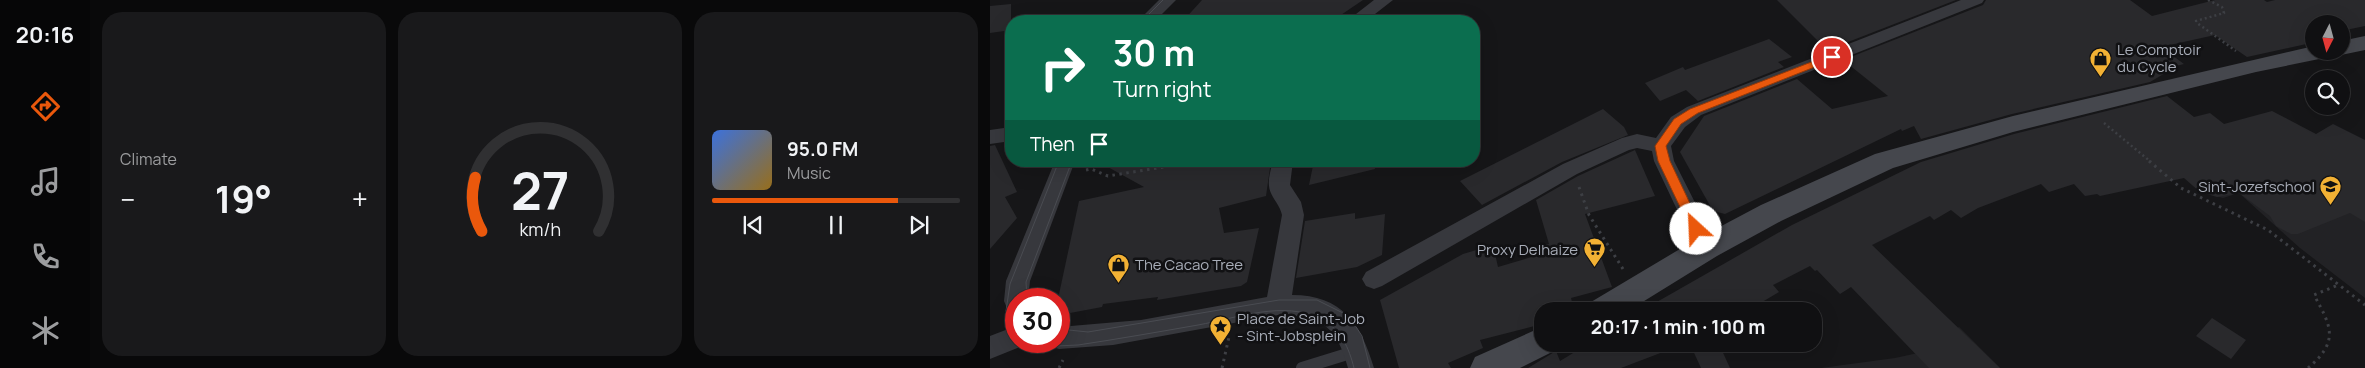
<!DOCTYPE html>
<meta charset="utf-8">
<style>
:root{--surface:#101012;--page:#19191b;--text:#f1f3f6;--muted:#9c9d9f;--line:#303032;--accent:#ea580c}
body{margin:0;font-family:Manrope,sans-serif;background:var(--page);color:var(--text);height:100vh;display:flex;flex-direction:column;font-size:19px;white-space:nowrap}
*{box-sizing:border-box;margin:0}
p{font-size:16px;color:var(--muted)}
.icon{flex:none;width:28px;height:28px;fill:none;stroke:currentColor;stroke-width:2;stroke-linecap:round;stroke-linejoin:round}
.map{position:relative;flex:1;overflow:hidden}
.panel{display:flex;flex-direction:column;gap:12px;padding:12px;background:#09090a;width:900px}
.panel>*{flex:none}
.guide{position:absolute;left:15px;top:15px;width:475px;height:152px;border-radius:20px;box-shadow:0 5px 20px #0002,0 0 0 1px var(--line);background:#0b6e4f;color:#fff;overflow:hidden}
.needle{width:32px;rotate:186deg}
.tools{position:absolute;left:1315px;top:15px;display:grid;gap:10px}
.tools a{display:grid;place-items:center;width:45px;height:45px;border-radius:50%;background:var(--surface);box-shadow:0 5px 20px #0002,0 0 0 1px var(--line);font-size:25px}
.speed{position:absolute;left:15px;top:288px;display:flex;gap:10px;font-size:25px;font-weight:700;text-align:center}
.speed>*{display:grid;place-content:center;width:65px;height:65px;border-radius:50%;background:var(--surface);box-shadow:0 5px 20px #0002,0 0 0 1px var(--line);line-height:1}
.speed .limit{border:8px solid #d22;background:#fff;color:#111}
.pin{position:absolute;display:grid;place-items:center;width:42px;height:42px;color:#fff;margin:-21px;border:2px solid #fff;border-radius:50%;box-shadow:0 1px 5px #0007}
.me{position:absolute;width:55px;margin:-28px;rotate:335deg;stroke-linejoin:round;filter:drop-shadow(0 0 4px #0008)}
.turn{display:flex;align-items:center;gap:18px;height:105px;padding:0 25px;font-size:22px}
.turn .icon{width:65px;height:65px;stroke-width:2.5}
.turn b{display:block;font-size:35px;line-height:42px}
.then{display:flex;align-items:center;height:48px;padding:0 25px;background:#0003;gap:10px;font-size:19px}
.big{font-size:38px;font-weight:700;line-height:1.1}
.panel .tile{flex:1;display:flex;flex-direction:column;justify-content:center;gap:8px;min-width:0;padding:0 18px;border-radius:20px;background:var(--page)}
.panel .dial{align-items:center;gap:0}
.dial svg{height:130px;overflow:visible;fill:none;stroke:var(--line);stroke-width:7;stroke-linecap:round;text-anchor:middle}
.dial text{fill:var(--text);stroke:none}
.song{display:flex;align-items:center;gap:15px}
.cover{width:60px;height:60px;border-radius:8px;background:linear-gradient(135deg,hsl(220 70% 55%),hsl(40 70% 35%))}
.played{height:5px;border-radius:2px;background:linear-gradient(90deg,var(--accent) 75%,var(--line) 75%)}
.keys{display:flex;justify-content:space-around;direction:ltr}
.heat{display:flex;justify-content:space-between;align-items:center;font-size:28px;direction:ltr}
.panel .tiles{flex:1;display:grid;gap:12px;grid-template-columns:repeat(3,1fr)}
.trip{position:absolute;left:544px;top:302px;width:288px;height:50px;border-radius:20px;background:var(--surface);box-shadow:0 5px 20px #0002,0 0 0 1px var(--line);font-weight:700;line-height:50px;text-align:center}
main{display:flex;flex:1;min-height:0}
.tabs{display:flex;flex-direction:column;width:90px;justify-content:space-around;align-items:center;background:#060607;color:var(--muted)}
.tabs .icon{width:35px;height:35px}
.tabs .active{color:var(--accent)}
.tabs b{font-size:22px;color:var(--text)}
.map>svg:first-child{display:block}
</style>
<main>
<nav class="tabs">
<b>20:16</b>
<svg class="icon active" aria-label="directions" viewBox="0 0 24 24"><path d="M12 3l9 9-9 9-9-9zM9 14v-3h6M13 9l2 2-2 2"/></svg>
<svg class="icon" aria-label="music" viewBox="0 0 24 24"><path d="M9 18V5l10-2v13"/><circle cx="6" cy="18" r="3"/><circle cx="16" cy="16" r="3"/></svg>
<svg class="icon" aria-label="phone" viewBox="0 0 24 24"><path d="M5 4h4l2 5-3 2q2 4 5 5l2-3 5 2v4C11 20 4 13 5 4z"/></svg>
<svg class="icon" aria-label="climate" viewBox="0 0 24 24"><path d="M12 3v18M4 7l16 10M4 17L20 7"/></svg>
</nav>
<section class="panel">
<div class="tiles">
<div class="tile"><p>Climate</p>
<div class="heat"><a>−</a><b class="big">19°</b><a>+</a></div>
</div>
<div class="tile dial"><svg viewBox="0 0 100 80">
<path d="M14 69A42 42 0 1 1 86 69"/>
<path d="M14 69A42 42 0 0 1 10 36" stroke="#ea580c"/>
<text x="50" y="56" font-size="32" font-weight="700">27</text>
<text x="50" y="72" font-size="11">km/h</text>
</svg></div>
<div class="tile">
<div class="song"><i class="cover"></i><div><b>95.0 FM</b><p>Music</p></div></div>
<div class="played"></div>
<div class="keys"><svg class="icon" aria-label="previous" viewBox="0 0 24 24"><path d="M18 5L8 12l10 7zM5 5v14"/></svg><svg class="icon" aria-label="pause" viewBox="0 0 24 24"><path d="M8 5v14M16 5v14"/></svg><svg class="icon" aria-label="next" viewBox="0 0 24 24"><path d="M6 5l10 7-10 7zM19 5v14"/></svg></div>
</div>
</div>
</section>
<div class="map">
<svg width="1375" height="368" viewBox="0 0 1375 368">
<rect width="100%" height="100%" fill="#161618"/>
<!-- built -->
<path fill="#222225" d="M1375,168V298L1310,248L1249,193L1233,198L1219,194Z
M969,327L1010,368H831L905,358L928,353Z"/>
<!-- building -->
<path fill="#29292c" d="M212,0H373L342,21H193Z
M787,0H966L840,49L833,46Z
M996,0H1140L1162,16L1225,0H1274L1277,2L1285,0H1375V26L1351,31V24H1324V37L1315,39L1321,43L1257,57L1225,35L1171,47L1194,64L1174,69L1177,72L1160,82L1022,114L931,139L924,126L912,131L911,129L735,214L723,211L690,152L714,116L807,79L842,109L898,96L853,60L993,5Z
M21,4V30L0,33V6Z
M779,39L802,57L788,62L794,67L708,101L696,90L670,101L655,83L693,67L695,70Z
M1177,96L1204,117L1220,113L1234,124L1282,111L1326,134L1343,124L1375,140V222L1360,213L1308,234H1301L1286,226L1280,216L1249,193L1227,197L1210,192L1194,178L1110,196L1107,194L1095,196L1084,184L1059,192L1051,184L988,208L971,218L961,210L944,220L940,216L882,245L1010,368H939L861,287L850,294L827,270L825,271L820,266L783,285L789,292L757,311H651L802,225L931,162L1024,134Z
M613,109L634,127L638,135L572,162L492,205L470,181Z
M5,145L27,192L15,197L27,218L0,249V146Z
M645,150L665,196L595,214L622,287L581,298L583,306L571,311H552V324L490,340L493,348L458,363L461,368H409L390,300L473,254L503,245L508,267L555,253L552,245L559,244L546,200L588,176Z
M107,161H281L276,196L229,208L234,233L269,228L257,282L251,286L167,300L168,297L113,304L112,307L80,313L69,305L68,299L89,201L154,187Z
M324,161H384L385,169L319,185Z
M365,213V219L395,214L392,255L367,267L306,278L315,221Z
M1222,318L1256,340L1241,359L1206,336Z
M598,344H694L631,368H538L566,351L570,361Z
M700,344H729L740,368H711Z"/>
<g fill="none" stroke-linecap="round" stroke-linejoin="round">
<!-- path-far1 -->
<path stroke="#3d3f44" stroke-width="2.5" stroke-dasharray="2 3" stroke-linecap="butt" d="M1218,0L1232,7L1234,13L1206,21L1207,23L1246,51
M1114,123L1161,162
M189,162L191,161"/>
<!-- path -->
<path stroke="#3d3f44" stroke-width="3" stroke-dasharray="2.5 4.5" stroke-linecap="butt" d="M1159,161L1191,188L1278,230L1375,305
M96,170L101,169L118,176L186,165L191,161
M589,187L599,215L633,269
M69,368L73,360
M232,368L239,337
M1318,368C1350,341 1341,326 1324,295L1348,285"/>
<!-- lane -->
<path stroke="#37383d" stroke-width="12" d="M312,368L367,351"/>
<!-- street -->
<path fill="#37383d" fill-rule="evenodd" d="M169,0H186L165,21H148Z
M384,0H403L376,21H357Z
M971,0H994L992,3L711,115L695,127L681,146L684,161L728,248L724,254L716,257L708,254L664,161L662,151L647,148L639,150L587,174L392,286L384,289L376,286L372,279L376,272L573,164L632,138L647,134L666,138L681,117L697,107Z
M21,127V141L0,144V130Z
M65,161H85L40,281L38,299H26V311L17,308L14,301L16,281Z
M283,161H303L300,185L311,202L314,215L302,295C352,295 371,324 384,368H358C346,325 332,316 288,315L123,345L69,349L60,346L58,341H69V327L151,320L277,297L292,215C290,204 280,197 279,186C278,178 281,169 283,161Z
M26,326V341H37L35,345L0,359V336Z"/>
<!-- secondary -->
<path fill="#45474d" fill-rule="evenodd" d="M1375,36V50L1351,55L1344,53L1342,56L1334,58L1266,72L1023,132L903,168L791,221L727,256L638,311H596L601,302L705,240L771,205L885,154L1023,116L1324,46V51H1351V41Z
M552,327V344H567L564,351L530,368H480L485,357Z"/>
<!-- tram -->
<path stroke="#4a4c52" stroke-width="1" d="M152,21L173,0
M37,299L36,282L82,161
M26,329L16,311L20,284L69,161
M69,329L98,332L289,300H327L359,316L372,336L380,368
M45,341L66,346L88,345C128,339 168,332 208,325C247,318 294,300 331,319C351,329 359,348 364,368"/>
</g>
<!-- route -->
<path fill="#ea580c" stroke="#983908" d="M842,54L845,55V59L708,113L691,124L676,146L680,161L712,229L711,232H702L668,161L665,146L684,119L700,109Z"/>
<!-- icons -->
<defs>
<symbol id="shop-pin" viewBox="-11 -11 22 30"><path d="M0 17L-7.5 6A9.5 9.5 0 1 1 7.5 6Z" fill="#f2b134" stroke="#111113"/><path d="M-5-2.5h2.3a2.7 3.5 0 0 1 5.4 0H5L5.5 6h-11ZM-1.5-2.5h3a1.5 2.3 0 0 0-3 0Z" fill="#111"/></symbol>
<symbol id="school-pin" viewBox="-11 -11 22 30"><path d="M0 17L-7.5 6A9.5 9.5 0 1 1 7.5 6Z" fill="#f2b134" stroke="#111113"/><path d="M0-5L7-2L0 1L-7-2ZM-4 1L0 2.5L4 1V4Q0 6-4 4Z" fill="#111"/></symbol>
<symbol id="supermarket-pin" viewBox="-11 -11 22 30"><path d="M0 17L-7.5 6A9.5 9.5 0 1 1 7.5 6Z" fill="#f2b134" stroke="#111113"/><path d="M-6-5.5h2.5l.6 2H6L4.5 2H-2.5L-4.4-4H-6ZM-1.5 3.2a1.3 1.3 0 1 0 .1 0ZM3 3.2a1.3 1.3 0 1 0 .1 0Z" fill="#111"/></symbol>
<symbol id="sight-pin" viewBox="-11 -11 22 30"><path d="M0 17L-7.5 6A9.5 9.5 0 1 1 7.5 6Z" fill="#f2b134" stroke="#111113"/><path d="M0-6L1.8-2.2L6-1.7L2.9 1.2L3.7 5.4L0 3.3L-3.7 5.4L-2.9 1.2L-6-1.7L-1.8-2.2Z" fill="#111"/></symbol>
</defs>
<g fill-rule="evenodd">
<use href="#shop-pin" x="1098" y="46" width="25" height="34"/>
<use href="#school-pin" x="1328" y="174" width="25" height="34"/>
<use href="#supermarket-pin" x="592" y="236" width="25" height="34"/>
<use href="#shop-pin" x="116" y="252" width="25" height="34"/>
<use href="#sight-pin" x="218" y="314" width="25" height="34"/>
</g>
<g text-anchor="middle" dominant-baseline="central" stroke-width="5" stroke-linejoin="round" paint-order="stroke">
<!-- poi labels -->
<g font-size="15" fill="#a8adb8" stroke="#111113" text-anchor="start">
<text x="1127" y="49">Le Comptoir<tspan x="1127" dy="17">du Cycle</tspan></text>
<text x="1325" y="186" text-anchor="end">Sint-Jozefschool</text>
<text x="588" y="249" text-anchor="end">Proxy Delhaize</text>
<text x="145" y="264">The Cacao Tree</text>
<text x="247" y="318">Place de Saint-Job<tspan x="247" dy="17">- Sint-Jobsplein</tspan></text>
</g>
</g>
</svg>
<div class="tools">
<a><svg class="needle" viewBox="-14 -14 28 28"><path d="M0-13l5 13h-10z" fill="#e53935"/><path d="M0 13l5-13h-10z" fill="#9c9d9f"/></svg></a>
<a><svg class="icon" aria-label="search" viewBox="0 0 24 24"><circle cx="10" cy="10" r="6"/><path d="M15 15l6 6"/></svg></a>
</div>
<div class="speed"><div class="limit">30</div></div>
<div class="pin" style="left:842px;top:57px;background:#d93025"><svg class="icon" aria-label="arrive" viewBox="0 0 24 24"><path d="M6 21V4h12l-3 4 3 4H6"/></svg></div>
<svg class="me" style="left:706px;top:229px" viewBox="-20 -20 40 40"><circle r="19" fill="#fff"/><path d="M0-13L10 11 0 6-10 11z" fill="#ea580c"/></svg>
<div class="trip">20:17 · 1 min · 100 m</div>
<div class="guide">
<div class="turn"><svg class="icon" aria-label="right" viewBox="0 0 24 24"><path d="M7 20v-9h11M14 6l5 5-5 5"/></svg><div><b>30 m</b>Turn right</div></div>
<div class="then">Then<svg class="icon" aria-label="arrive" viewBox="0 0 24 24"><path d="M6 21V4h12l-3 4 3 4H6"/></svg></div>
</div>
</div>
</main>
